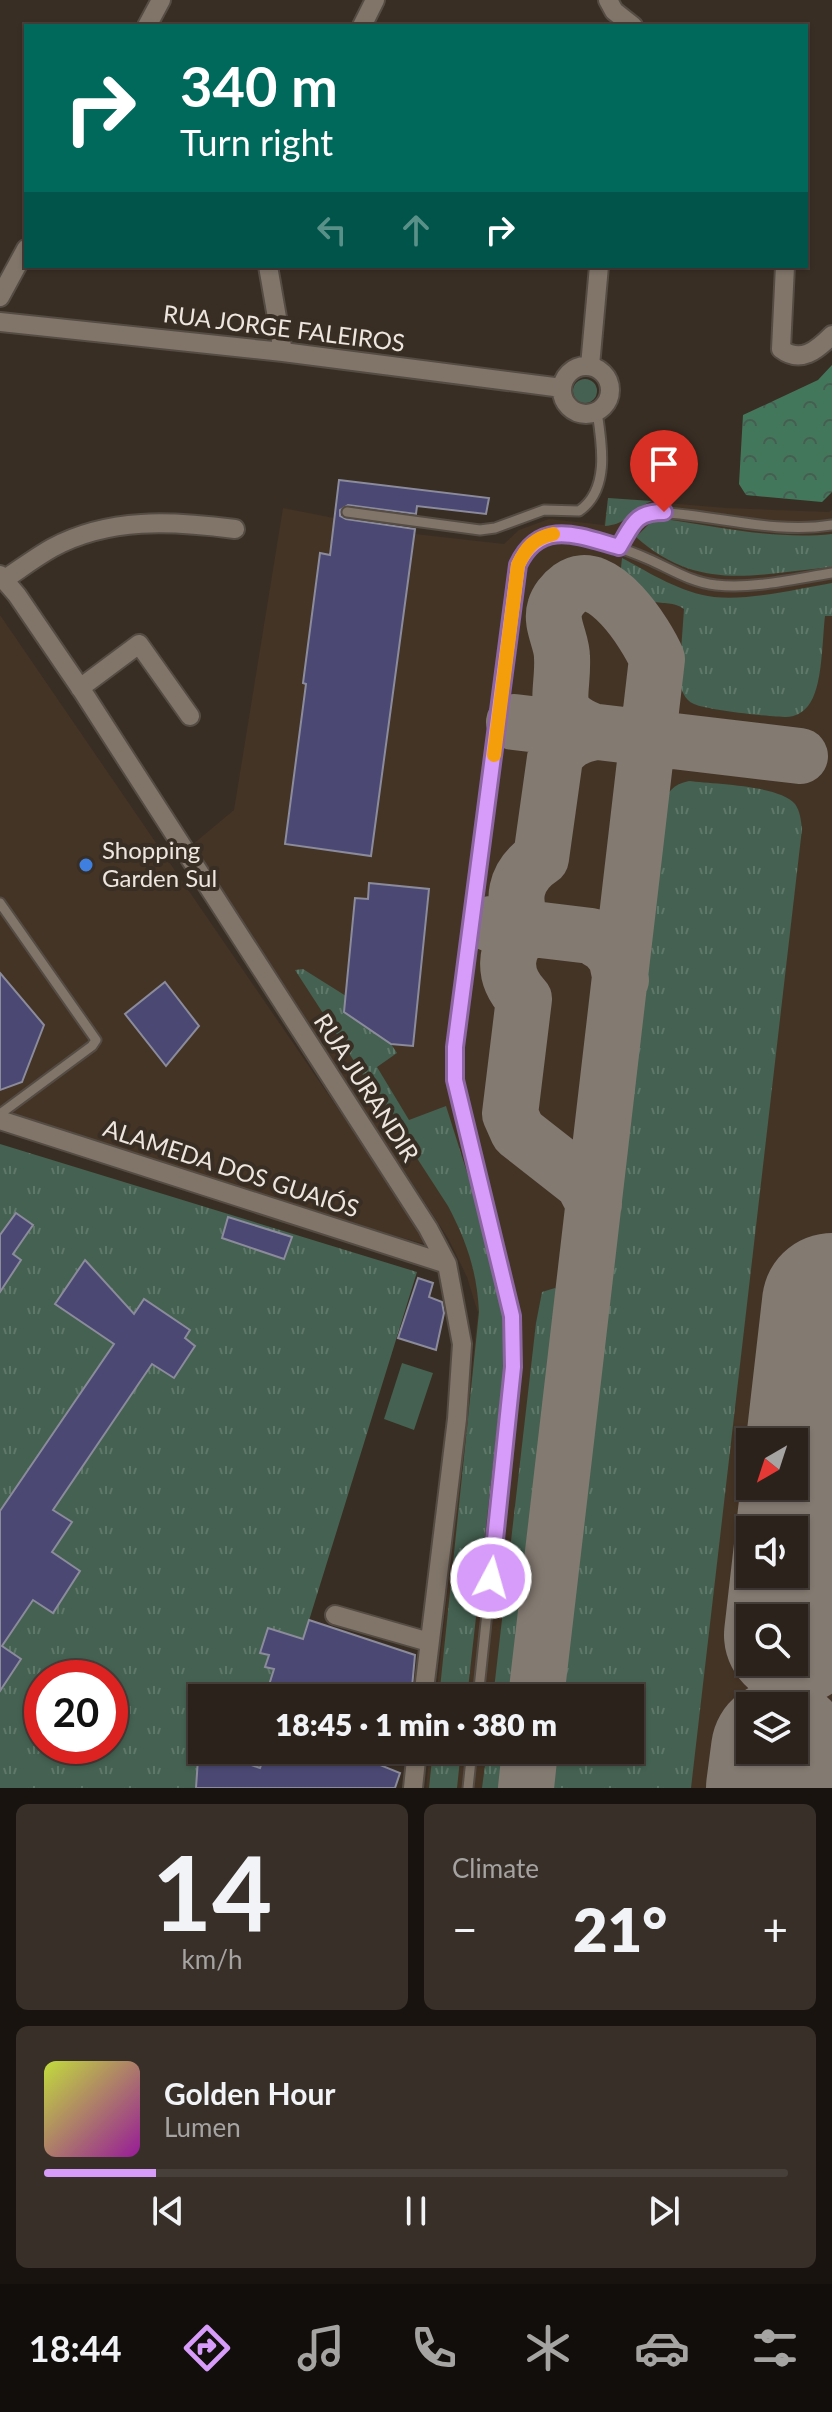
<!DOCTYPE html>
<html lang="en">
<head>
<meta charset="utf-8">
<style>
  body { margin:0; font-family:Lato,sans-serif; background:#372f28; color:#f1f3f6; height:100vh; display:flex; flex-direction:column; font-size:30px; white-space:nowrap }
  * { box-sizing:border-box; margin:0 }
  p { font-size:26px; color:#a6a4a3 }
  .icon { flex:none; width:44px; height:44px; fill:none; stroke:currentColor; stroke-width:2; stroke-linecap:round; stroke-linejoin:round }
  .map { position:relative; height:1788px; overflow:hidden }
  .side { display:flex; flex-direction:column; gap:16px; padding:16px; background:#18130f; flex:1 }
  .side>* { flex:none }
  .top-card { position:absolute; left:24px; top:24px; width:784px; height:244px; border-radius:0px; box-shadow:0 2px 6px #0004,0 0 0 2px #473f3a; background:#00695c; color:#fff; overflow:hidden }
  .needle { width:52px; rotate:219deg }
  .buttons { position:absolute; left:736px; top:1428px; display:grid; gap:16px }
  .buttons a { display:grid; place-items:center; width:72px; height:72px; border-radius:0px; background:#2b221b; box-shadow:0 2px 6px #0004,0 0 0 2px #473f3a; font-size:40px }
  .speed { position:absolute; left:24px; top:1660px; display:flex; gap:16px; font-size:40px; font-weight:700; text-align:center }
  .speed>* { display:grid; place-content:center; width:104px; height:104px; border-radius:50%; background:#2b221b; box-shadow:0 2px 6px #0004,0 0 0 2px #473f3a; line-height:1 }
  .speed .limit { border:12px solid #d22; background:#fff; color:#111 }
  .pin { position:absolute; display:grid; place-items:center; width:68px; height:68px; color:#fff; margin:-82px -34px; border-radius:50% 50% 50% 0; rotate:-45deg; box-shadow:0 0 8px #0007 }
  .pin .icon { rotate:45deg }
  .me { position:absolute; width:88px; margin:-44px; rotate:6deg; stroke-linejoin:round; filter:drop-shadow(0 0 6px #0008) }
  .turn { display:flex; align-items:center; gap:28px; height:168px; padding:0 24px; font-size:36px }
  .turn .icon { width:104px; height:104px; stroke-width:2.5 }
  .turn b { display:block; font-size:56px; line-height:68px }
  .lanes { display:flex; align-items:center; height:76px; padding:0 24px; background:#0003; justify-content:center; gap:40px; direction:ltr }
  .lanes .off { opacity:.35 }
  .big { font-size:60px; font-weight:800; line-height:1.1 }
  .side .card { flex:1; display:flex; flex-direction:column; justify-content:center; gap:12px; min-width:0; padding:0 28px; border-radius:12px; background:#372f28 }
  .side .dial { align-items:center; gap:0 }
  .dial b { font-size:104px; line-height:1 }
  .song { display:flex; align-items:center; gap:24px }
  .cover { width:96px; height:96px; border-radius:12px; background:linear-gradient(135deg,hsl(70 70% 55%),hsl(300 70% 35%)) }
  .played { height:8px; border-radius:4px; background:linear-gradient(90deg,#d79bf9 15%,#473f3a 15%) }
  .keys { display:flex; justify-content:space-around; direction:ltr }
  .heat { display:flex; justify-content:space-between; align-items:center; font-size:44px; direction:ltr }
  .side .tiles { flex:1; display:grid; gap:16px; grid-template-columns:1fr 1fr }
  .card:last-child { grid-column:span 2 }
  .trip { position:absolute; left:188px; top:1684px; width:456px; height:80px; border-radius:0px; background:#2b221b; box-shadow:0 2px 6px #0004,0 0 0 2px #473f3a; font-weight:800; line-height:80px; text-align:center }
  .menu { display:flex; height:128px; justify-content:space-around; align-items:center; background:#110e0b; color:#a6a4a3 }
  .menu .icon { width:56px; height:56px }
  .menu .active { color:#d79bf9 }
  .menu b { font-size:36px; color:#f1f3f6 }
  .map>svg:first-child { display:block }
  .built { fill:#443425; fill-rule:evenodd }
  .grass { fill:url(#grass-tufts); fill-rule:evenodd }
  .forest { fill:url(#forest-crowns) }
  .park { fill:#446151 }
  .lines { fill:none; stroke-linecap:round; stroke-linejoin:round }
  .taxiway { stroke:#837a71; stroke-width:56 }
  .runway { stroke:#837a71; stroke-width:140 }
  .building { fill:#4b4873; stroke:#8b8b9b; stroke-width:2 }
  .service-casing { stroke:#554c44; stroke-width:13 }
  .minor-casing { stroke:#554c44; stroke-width:22 }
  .service { stroke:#817569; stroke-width:9 }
  .minor { stroke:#817569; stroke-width:18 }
  .route-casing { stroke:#8c65a2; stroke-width:20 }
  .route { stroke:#d79bf9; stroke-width:14 }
  .slow { stroke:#f59e0b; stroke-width:14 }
  .shop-dot { fill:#3f7fe0; stroke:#392e24; stroke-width:3 }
  .labels { text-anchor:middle; stroke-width:8; stroke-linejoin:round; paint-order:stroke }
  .street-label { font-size:24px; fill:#ede6df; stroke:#392e24 }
  .poi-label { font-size:24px; fill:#ede6df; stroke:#392e24; text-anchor:start }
</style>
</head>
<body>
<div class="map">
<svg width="832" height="1788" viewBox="0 0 832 1788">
  <defs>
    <pattern id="grass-tufts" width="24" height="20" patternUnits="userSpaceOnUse" patternTransform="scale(2)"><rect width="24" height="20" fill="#446151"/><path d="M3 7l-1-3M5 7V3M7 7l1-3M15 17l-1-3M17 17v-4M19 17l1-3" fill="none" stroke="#5f786a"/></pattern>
    <pattern id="forest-crowns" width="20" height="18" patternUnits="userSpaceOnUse" patternTransform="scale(2)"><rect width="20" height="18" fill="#43775c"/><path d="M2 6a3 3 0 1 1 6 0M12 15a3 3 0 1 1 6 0" fill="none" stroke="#455e50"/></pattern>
  </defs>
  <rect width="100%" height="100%" fill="#392e24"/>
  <path class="built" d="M608,498l118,10 103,4 3,-2v1278h-406l4,-38h200v-52h-194l42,-385 -11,-36 -19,-39 -256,-393 42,-35 49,-302 51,10 81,11v5l89,10 15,-14 30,-11 55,6zM750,1442h44v44h-44zM750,1530h44v44h-44zM750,1618h44v44h-44zM750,1706h44v44h-44z
    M0,615l432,631 -227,-63 -205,-67z"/>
  <path class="grass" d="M573 391a12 12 0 1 1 24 0a12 12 0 1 1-24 0Z
    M608,498l44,3c-21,9 -23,23 -47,25z
    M664,519c55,8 113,21 168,15v33c-76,7 -133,26 -196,-30l16,-16z
    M622,558c28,15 59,35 92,39 35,4 83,-8 118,-14v33h-7c-3,24 -2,72 -17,90 -6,7 -13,11 -22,11 -15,0 -79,-7 -92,-13 -10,-4 -13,-15 -15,-25l5,-70c-11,-8 -19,-4 -32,-8 -12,-4 -22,-16 -32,-24z
    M689,781c24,3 90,4 106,23 5,7 6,16 7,25l-111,959h-145l5,-38h79v-52h-74l104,-891c7,-14 13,-23 29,-26z
    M303,969l43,27 -2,16 47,32 6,9 -20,14 32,53 37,-14 44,139 12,67 2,53 -37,333h-28l40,-386c-2,-40 -12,-70 -31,-106l-153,-236z
    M0,1144l417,128 -132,426h-83v52h67l-12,38h-257zM42,1678h68v68h-68z
    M555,1288l10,9 1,19 -45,382h-28l43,-375 6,-31z
    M433,1750h28l-4,38h-28z
    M487,1750h28l-4,38h-29z"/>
  <path class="forest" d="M832,365v127l-10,10 -76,-7 -7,-11 4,-69 75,-35z"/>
  <path class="park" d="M402,1363l31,10 -19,57 -30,-11z"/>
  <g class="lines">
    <path class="taxiway" d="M514,722l286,34
      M491,924l100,12 15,9 10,12 5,23
      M594,1204l-11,-21 -65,-51 -8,-18 14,-115c-22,-23 -21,-50 2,-71 -17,-26 -11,-53 15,-70l14,-100c9,-17 22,-22 40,-26
      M536,1698l121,-1039c-10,-24 -55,-95 -87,-71 -7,5 -13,13 -15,20 -5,16 7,33 7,49 2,40 -16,57 33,75
      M526,1788l4,-38"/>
    <path class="runway" d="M794,1635l38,-332
      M776,1788l5,-38"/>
  </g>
  <path class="building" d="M339,480l150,18 -3,16 -69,-8 -1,8 -68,-9 -8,5v6l6,3 69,10 -44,327 -86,-12 21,-160 -3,-1 17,-130 10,2z
    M369,883l60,6 -16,157 -22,-2 -47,-32 11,-114 13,1z
    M0,973l44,52 -22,57 -22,8z
    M165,982l34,44 -33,40 -41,-52z
    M16,1213l17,12 -20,29 8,6 -21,32v-57z
    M228,1217l64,20 -8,22 -62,-21z
    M85,1260l49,54 10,-15 46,31 -5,8 10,8 -21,32 -22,-14 -99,146 19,12 -20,30 28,19 -27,42 -20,-13 -31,46 19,13 -21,32v-180l114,-167 -59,-40z
    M418,1278l15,5 -4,14 13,5 2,11 -8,37 -38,-12z
    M309,1620l106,35 -4,43h-146l9,-29 -9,-2 4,-12 -9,-2 8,-25 35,11z
    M292,1750h87l-4,13 25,10 -5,15h-199l2,-29 30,1 1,-3 31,11 6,-17 23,8z"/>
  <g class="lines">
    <g class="service-casing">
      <path id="service" d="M347,512l133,18 15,-2 49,-18 35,1c31,-21 23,-67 18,-99
        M619,547c9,-14 15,-30 31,-35 60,1 122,23 182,13
        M0,903l96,137 -4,6 -92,68
        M478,1698l35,-331 -1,-51 -57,-236v-33l63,-482c5,-10 9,-19 18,-25 11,-8 23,-5 35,-3 27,3 52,11 77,22 23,10 42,23 68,26 38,4 78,-6 116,-12
        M468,1788l4,-38"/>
    </g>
    <g class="minor-casing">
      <path id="minor" d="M608,0l6,11 19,15
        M147,26l14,-26
        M362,26l13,-26
        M268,266l15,86
        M785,266l-4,83c20,15 36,1 51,-14
        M0,297l26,-48
        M0,322l283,30 279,36
        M562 390a24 24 0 1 1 48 0a24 24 0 1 1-48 0Z
        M590,366l9,-100
        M0,575l17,20 66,97 345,536 19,36 15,80 -5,75 -34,279
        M5,579c15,-10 31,-22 47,-31 57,-31 120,-27 183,-19
        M80,688l59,-44 51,72
        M0,1120l447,144
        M335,1615l94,27
        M413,1788l4,-38"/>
    </g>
    <use href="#service" class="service"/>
    <use href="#minor" class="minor"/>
  </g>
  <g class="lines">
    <g class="route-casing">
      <path id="route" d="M491,1578l22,-211 -1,-51 -57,-236v-33l63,-482c22,-47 61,-29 101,-18 14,-23 16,-35 45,-35"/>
    </g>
    <use href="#route" class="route"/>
    <path class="slow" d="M494,755l24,-190c8,-17 16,-27 35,-31"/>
  </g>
  <circle class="shop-dot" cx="86" cy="865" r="8"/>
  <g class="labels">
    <g class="street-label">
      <text transform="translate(284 329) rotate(7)" y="8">RUA JORGE FALEIROS</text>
      <text transform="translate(366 1088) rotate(57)" y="8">RUA JURANDIR</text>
      <text transform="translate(231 1169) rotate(18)" y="8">ALAMEDA DOS GUAIÓS</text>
    </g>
    <g class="poi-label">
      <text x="102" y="859">Shopping<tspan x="102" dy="28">Garden Sul</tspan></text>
    </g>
  </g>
</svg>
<div class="buttons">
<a><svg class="needle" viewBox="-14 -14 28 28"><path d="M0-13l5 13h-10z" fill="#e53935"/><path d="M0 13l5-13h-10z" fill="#a6a4a3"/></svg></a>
<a><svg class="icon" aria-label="sound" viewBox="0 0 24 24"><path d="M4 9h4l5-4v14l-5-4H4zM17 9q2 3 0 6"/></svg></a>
<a><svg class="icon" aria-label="search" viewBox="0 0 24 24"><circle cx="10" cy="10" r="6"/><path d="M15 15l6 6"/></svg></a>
<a><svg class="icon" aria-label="layers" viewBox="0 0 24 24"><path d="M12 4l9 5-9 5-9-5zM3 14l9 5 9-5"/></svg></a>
</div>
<div class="speed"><div class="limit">20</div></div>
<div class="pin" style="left:664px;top:512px;background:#d93025"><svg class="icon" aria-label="arrive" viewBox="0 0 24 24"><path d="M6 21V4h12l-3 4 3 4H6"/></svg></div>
<svg class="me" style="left:491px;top:1578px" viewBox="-20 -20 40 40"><circle r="17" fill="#d79bf9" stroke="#fff" stroke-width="3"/><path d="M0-11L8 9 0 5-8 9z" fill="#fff"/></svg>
<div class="trip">18:45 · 1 min · 380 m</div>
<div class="top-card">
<div class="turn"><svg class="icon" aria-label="right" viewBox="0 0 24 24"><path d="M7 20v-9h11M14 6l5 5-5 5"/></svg><div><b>340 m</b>Turn right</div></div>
<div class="lanes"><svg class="icon off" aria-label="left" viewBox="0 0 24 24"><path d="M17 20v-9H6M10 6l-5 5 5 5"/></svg><svg class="icon off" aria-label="ahead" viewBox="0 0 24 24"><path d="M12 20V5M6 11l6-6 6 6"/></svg><svg class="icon" aria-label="right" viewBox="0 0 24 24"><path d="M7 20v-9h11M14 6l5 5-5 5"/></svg></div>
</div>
</div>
<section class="side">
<div class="tiles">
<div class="card dial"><b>14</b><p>km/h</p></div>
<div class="card"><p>Climate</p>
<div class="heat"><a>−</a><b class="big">21°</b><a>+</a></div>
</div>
<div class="card">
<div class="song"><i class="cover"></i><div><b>Golden Hour</b><p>Lumen</p></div></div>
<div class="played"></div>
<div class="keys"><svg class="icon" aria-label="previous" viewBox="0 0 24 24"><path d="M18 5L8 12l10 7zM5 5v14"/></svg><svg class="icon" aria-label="pause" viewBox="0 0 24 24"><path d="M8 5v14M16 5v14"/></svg><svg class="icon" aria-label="next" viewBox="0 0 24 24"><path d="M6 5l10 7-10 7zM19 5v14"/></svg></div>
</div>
</div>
</section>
<nav class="menu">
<b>18:44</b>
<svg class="icon active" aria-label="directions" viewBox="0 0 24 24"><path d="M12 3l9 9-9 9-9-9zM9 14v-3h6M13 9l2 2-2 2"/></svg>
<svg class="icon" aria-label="music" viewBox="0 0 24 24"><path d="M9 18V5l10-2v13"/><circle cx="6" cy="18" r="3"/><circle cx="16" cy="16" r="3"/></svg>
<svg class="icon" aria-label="phone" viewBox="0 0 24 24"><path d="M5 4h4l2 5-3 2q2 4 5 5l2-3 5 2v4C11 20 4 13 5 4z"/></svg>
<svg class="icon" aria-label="climate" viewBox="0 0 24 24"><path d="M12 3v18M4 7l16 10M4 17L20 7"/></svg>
<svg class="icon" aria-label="car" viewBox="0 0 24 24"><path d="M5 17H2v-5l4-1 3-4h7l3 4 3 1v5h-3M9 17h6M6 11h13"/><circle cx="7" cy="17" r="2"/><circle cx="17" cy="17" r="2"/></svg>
<svg class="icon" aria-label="filters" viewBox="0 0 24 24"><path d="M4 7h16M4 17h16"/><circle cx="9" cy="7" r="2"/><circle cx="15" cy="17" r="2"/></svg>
</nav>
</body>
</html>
